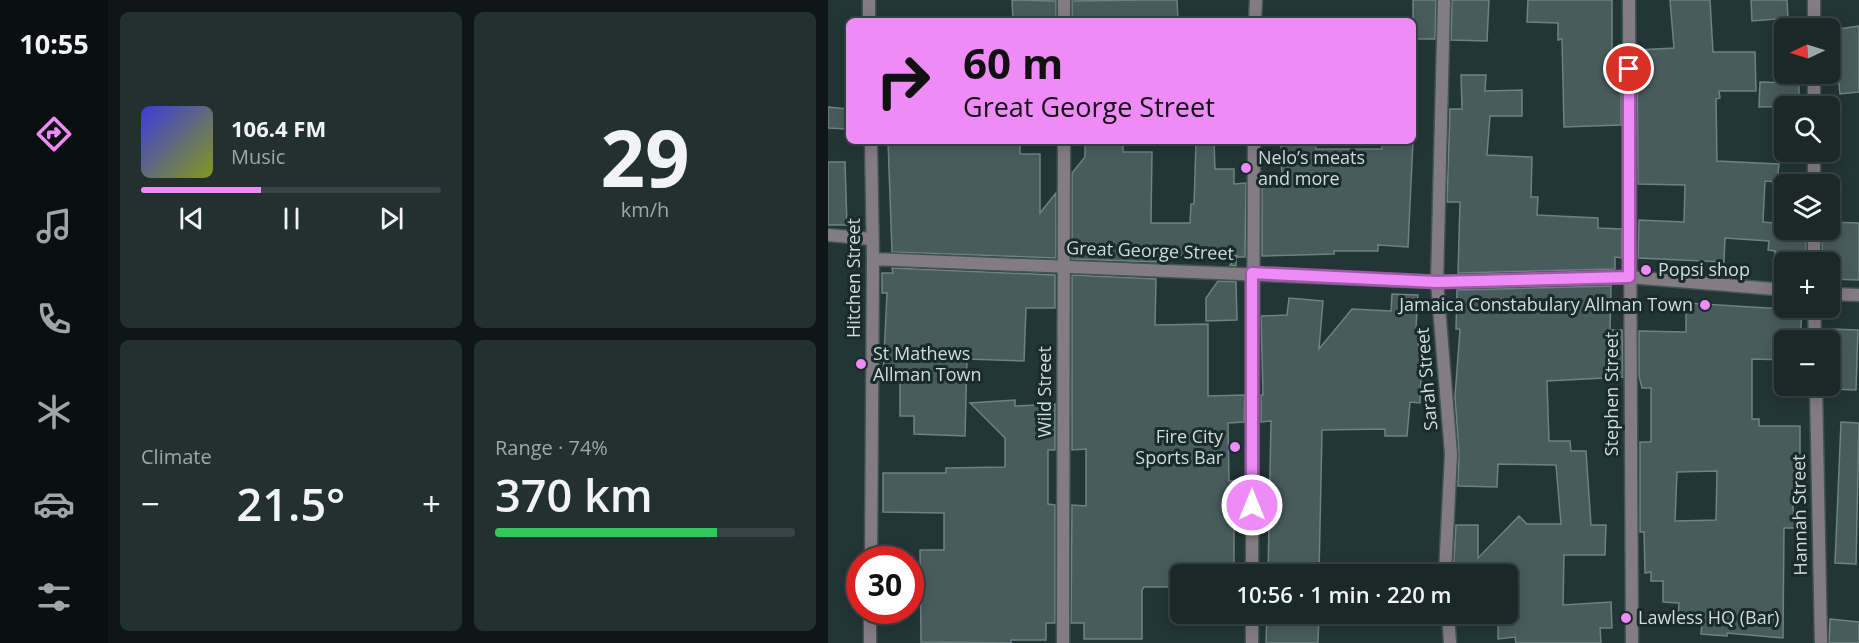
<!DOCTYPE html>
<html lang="en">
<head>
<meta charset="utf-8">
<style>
  body { margin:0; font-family:"Open Sans",sans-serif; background:#233030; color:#f1f3f6; height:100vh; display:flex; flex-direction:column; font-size:22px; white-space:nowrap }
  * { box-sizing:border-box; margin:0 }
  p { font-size:20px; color:#9fa6a8 }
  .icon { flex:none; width:33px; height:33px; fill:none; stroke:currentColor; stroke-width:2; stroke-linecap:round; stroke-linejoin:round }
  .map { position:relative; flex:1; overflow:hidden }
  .panel { display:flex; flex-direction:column; gap:12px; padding:12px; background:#0e1616; width:720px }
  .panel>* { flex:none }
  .hud { position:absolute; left:18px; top:18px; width:570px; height:126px; border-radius:9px; box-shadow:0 3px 15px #0003,0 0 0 2px #384445; background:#ee8bf8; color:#111; overflow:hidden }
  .needle { width:39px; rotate:266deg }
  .buttons { position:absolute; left:946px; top:18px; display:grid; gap:12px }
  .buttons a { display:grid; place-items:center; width:66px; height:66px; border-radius:9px; background:#1a2828; box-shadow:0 3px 15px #0003,0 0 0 2px #384445; font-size:30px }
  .speed { position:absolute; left:18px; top:546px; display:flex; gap:12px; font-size:30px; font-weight:700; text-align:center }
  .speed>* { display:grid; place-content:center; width:78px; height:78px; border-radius:50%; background:#1a2828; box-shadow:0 3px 15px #0003,0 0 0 2px #384445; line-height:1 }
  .speed .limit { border:9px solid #d22; background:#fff; color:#111 }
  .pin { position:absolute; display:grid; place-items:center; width:51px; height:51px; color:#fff; margin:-26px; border:3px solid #fff; border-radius:50%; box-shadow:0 2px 6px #0007 }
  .me { position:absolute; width:66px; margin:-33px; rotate:0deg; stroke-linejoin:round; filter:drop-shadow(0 0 4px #0008) }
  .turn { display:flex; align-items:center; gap:21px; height:126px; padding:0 18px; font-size:27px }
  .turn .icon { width:78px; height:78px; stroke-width:2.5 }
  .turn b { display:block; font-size:42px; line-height:51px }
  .big { font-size:45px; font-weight:600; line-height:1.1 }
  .panel .widget { flex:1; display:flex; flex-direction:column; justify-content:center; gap:9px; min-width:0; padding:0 21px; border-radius:9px; background:#233030 }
  .panel .dial { align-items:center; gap:0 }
  .dial b { font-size:78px; line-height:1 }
  .song { display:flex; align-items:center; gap:18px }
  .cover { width:72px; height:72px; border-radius:9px; background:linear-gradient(135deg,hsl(240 70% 55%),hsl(70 70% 35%)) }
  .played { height:6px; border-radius:3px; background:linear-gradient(90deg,#ee8bf8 40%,#384445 40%) }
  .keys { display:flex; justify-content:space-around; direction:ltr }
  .heat { display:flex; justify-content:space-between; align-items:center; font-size:33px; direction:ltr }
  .charge { height:9px; border-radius:4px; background:linear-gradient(90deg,#34c759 74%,#384445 0) }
  .panel .tiles { flex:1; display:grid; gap:12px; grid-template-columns:repeat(2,1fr) }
  .trip { position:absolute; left:342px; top:564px; width:348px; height:60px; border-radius:9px; background:#1a2828; box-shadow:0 3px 15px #0003,0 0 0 2px #384445; font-weight:600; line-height:60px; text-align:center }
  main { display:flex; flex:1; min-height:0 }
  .dock { display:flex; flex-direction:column; width:108px; justify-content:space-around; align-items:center; background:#0a1010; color:#9fa6a8 }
  .dock .icon { width:42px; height:42px }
  .dock .on { color:#ee8bf8 }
  .dock b { font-size:27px; color:#f1f3f6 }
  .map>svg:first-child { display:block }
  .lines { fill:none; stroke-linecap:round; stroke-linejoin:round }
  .stream { stroke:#49797c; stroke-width:8 }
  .building { fill:#495c5d; stroke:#6d8283; stroke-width:1.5; fill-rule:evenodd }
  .street-casing { stroke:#425354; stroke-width:15 }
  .street { stroke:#837d83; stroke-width:12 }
  .route-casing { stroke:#9b5aa1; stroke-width:15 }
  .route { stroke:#ee8bf8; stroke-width:10 }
  .poi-dot { fill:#ee8bf8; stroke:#192b2c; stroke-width:2 }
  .labels { text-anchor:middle; stroke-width:6; stroke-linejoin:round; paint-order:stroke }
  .poi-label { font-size:18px; fill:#d1dcdc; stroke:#192b2c; text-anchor:start }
  .street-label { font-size:18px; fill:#d1dcdc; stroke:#192b2c }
</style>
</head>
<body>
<main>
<nav class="dock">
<b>10:55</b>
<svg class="icon on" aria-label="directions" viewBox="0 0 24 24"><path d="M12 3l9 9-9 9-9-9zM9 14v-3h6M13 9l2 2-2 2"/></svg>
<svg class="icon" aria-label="music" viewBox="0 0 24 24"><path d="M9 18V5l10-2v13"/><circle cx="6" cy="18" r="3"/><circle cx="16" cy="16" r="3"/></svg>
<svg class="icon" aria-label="phone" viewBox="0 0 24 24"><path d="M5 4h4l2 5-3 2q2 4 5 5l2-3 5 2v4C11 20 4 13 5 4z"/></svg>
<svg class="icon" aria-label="climate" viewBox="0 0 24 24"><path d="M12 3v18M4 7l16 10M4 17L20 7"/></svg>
<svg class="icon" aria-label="car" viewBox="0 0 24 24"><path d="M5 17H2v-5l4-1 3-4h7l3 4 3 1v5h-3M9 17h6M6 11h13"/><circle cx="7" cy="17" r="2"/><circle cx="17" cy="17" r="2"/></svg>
<svg class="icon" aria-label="filters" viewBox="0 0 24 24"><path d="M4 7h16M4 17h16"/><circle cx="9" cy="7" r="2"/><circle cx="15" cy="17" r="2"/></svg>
</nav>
<section class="panel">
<div class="tiles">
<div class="widget">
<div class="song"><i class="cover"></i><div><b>106.4 FM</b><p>Music</p></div></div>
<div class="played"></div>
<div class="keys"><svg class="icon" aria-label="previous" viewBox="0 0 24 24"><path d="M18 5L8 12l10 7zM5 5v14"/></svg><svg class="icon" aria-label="pause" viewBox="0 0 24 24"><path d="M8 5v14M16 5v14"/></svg><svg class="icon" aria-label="next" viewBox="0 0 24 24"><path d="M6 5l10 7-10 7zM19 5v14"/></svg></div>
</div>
<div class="widget dial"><b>29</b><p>km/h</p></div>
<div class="widget"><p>Climate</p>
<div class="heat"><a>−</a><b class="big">21.5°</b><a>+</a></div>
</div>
<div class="widget"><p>Range · 74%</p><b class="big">370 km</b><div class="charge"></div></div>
</div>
</section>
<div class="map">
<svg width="1031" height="643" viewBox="0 0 1031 643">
  <rect width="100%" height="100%" fill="#233536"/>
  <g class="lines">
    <path class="stream" d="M986,336l13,-2"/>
  </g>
  <path class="building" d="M184,0l44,1v20h-43z
    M316,0h33l1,20 -106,1v-20z
    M585,0h23l-1,39h-22z
    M624,0h37l-2,41 -36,-1z
    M700,0h84v52l9,-1v74l-57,2 -2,-88 -4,1v-17l-31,-1z
    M842,0h40l3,52h42l1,39h-37l1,7 -4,1 1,62 62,3 -2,18 -12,-1 -2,41 22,2v6h21v32h-31v-11l-7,-1 1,-9 -44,-3 -1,24 -86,-4 1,-38 45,2 1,-37 -47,-1 -1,-134 37,-2z
    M923,0h36l1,18 -36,3z
    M1031,26v66l-19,2 -7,-64z
    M633,75h25l-1,16 37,-1v26h-32l-3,39 45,2 -1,40h7l-1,18 61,3v10l24,1v29l-7,-1v12l-157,4 2,-71h-13l3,-93h12z
    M932,82l39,1v23l-40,1z
    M0,107l20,2 -1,20 -19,-1z
    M60,141h132v13h20v59l16,-20v65l-164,-6z
    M257,141h38v11h29l-1,71h39l1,-19h3l2,-61 18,-1 1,27h19v15l12,-1 -1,74h-9v9l-6,-1 7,-9 -81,-1v7l-84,-3v-86l13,-16z
    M554,141h31l-5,106 -30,-2v6h-44v3l-72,2v-74l20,-2 -1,-35 34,-2 1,6h66z
    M0,162h17l2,63h-19z
    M1002,222l29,1v57l-29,-1v-17h-8v-32h8z
    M64,268l163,7v33h-29l-2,53 -57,-2 -2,77 -51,-2v-18h-14v-39h-17l4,-84h-5v-20h11z
    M244,275l84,4 -1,46 53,-1v72l37,-1 -1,27 -16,1 1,58h5v84h-8v9h-46v13h-36l-2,3v49h-58v-16h-13l1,-118 14,1v-57l-14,1z
    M390,281l18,1 1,38 -31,1v-23z
    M783,286l-1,44h12l1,47 -76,4 2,60h21l1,10h15l5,74h15l-1,30h-41l-1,50 48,-3 1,26h-12l1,15h-85l-1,-6 -17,2v-25h10v-40h-55l3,-49h22v33l41,-42 8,8h34l-5,-59 -58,-1 -1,23 -39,-1 1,-33 -4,-56 5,-68h-4l1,-39z
    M564,294l26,1 -2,32 4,1 -2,21h4l-2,54 -10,-1 -3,34h-22v-7l-63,1 -3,144h-51l3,-153 -10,1v-27h2l-2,-79 26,-1 2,-17 34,3 -4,48 33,-40 39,2z
    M858,303l116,7 -2,30h-15v20l-33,-1v60h7v7h41v72h-8l3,30h-11l-1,110 -56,-5v3l-26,-2 1,-11 -24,-2 1,-18 -16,-1v-21h-12v-9l-6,1 -1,-41h-4v-90h11v-54h-9l-3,-12v-45l47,1zM889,471l-1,49 -41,1 2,-49z
    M1002,329l28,1 -2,60 -26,-1z
    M187,400v6l40,-2v46h-7v54l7,1v118h-9v17h-35v3l-90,-1 -1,-92h24v-37l-61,-1v-39h63v-5l59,-1v-29l-35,-35z
    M1013,422l18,1 -3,141 -21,-1z
    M439,614h52l-1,29h-52z
    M1002,619l29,3v21h-30z"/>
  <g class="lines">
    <g class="street-casing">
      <path id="street" d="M41,0v21
        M616,0l-7,282 14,172 -6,120
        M801,0l3,643
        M986,0v28
        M236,21v-21
        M427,21l1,-21
        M986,74v32
        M986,152v32
        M986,230v32
        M0,235l44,4
        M45,259l564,23 192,-5 156,13
        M1002,294l29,1
        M986,308l1,32
        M988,386l5,257
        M43,560l2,-301 -2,-118
        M424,574l2,-433
        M620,614l2,29
        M42,643v-33
        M235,643l1,-502
        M424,643v-29"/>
    </g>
    <use href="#street" class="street"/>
  </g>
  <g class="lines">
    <g class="route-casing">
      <path id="route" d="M424,505v-232l185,9 192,-5v-208"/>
    </g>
    <use href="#route" class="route"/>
  </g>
  <g class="poi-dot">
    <circle cx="418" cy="168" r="6"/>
    <circle cx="818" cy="270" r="6"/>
    <circle cx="877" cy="305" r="6"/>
    <circle cx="33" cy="364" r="6"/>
    <circle cx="407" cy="447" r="6"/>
    <circle cx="798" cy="618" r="6"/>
  </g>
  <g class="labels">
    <g class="poi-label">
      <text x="430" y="164">Nelo’s meats<tspan x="430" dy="21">and more</tspan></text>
      <text x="830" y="276">Popsi shop</text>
      <text x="865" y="311" text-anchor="end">Jamaica Constabulary Allman Town</text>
      <text x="45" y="360">St Mathews<tspan x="45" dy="21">Allman Town</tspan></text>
      <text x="395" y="443" text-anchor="end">Fire City<tspan x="395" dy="21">Sports Bar</tspan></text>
      <text x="810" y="624">Lawless HQ (Bar)</text>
    </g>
    <g class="street-label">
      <text transform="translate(322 251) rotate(2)" y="6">Great George Street</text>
      <text transform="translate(26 278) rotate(-90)" y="6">Hitchen Street</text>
      <text transform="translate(599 379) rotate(-95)" y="6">Sarah Street</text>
      <text transform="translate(217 392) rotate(-90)" y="6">Wild Street</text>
      <text transform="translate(784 394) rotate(-90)" y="6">Stephen Street</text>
      <text transform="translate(972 515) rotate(-91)" y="6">Hannah Street</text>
    </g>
  </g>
</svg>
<div class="buttons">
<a><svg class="needle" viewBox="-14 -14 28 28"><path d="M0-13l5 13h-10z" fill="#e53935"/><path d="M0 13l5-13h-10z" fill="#9fa6a8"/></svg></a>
<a><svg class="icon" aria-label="search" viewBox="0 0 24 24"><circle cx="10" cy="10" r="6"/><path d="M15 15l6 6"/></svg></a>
<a><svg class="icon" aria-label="layers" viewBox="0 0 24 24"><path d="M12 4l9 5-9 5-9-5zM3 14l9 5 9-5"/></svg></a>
<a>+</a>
<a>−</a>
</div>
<div class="speed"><div class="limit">30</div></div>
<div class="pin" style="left:801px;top:69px;background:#d93025"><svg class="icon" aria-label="arrive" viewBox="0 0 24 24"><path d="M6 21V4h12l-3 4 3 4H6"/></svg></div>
<svg class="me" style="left:424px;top:505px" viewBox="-20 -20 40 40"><circle r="17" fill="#ee8bf8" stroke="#fff" stroke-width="3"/><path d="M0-11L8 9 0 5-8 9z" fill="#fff"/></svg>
<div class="trip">10:56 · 1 min · 220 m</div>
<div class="hud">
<div class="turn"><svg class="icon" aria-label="right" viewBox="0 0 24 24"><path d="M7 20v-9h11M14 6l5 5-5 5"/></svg><div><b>60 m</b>Great George Street</div></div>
</div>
</div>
</main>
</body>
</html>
